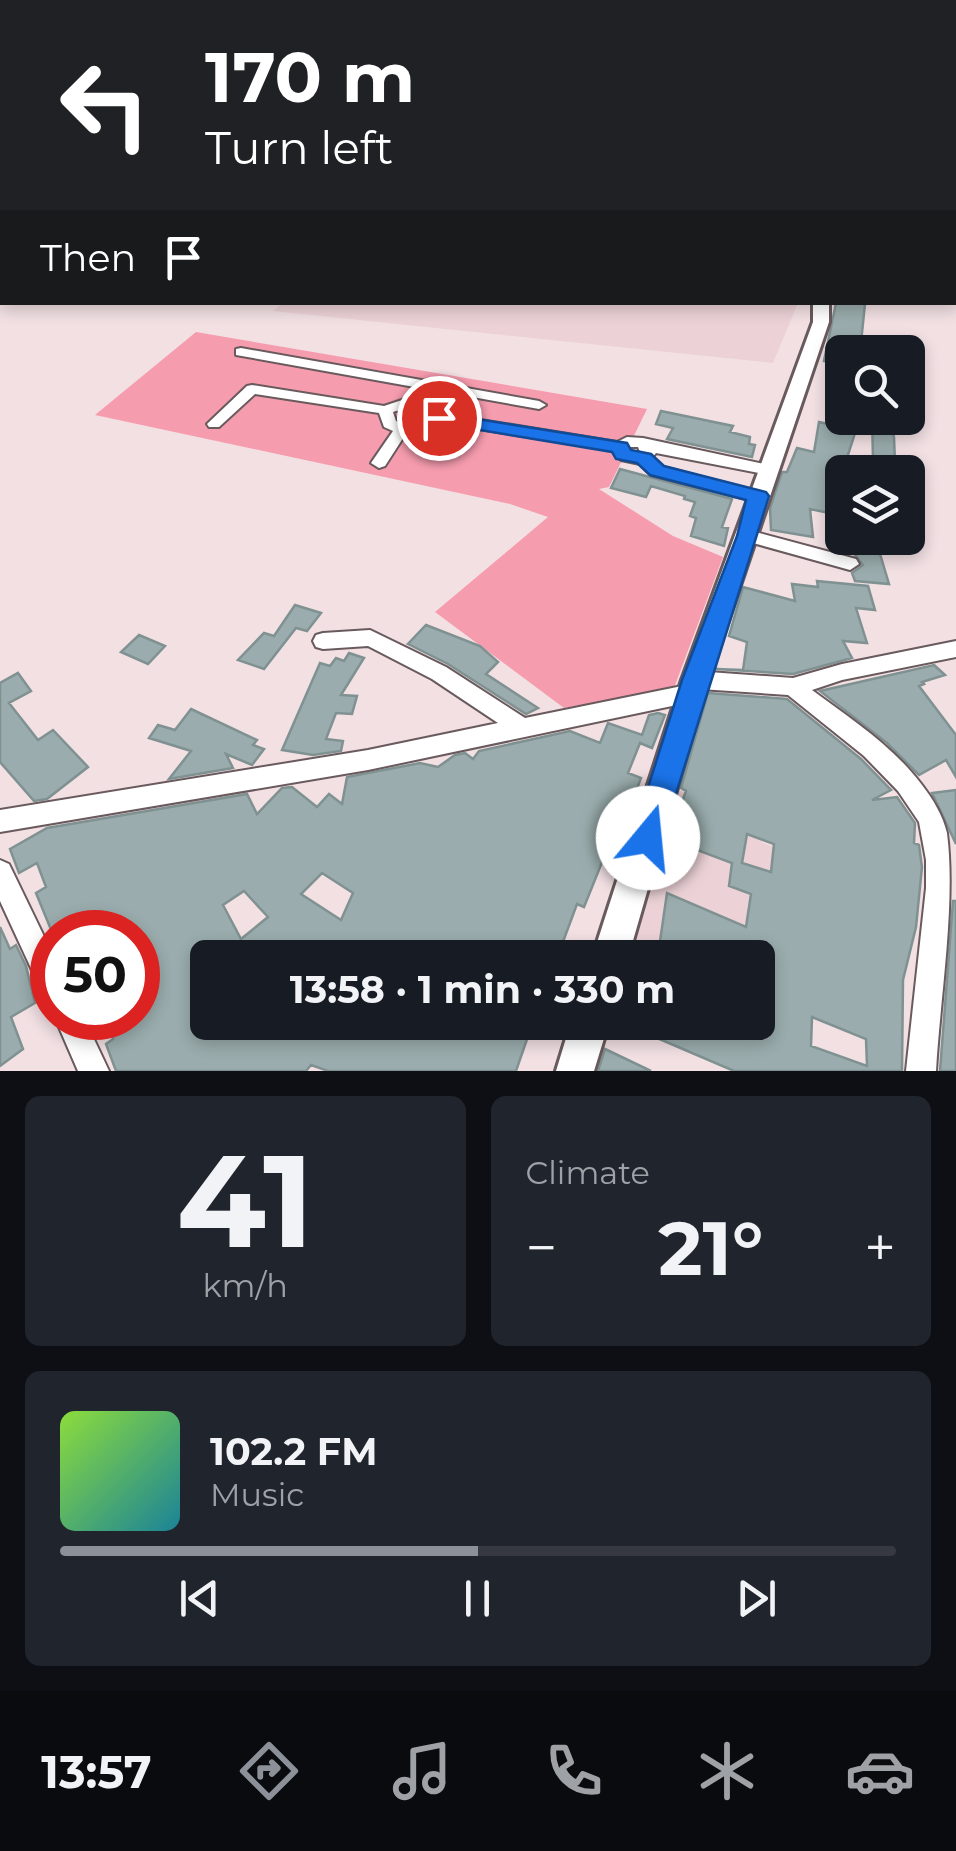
<!DOCTYPE html>
<html lang="en">
<head>
<meta charset="utf-8">
<style>
  body { margin:0; font-family:Montserrat,sans-serif; background:#20242c; color:#f1f3f6; height:100vh; display:flex; flex-direction:column; font-size:38px; white-space:nowrap }
  * { box-sizing:border-box; margin:0 }
  p { font-size:32px; color:#9ea1a6 }
  .icon { flex:none; width:55px; height:55px; fill:none; stroke:currentColor; stroke-width:2; stroke-linecap:round; stroke-linejoin:round }
  .map { position:relative; height:1071px; overflow:hidden }
  .sheet { display:flex; flex-direction:column; gap:25px; padding:25px; background:#0d0f14; flex:1 }
  .sheet>* { flex:none }
  .top-card { position:absolute; left:0px; top:0px; width:958px; height:305px; box-shadow:0 5px 15px #0003; background:#202124; color:#fff; overflow:hidden }
  .fabs { position:absolute; left:825px; top:335px; display:grid; gap:20px }
  .fabs a { display:grid; place-items:center; width:100px; height:100px; border-radius:15px; background:#171b24; box-shadow:0 5px 15px #0003; font-size:50px }
  .speed { position:absolute; left:30px; top:910px; display:flex; gap:20px; font-size:50px; font-weight:700; text-align:center }
  .speed>* { display:grid; place-content:center; width:130px; height:130px; border-radius:50%; background:#171b24; box-shadow:0 5px 15px #0003; line-height:1 }
  .speed .limit { border:15px solid #d22; background:#fff; color:#111 }
  .pin { position:absolute; display:grid; place-items:center; width:85px; height:85px; color:#fff; margin:-42px; border:5px solid #fff; border-radius:50%; box-shadow:0 2px 10px #0007 }
  .me { position:absolute; width:110px; margin:-55px; rotate:17deg; stroke-linejoin:round; filter:drop-shadow(0 0 8px #0008) }
  .turn { display:flex; align-items:center; gap:35px; height:210px; padding:0 40px; font-size:45px }
  .turn .icon { width:130px; height:130px; stroke-width:2.5 }
  .turn b { display:block; font-size:70px; line-height:85px }
  .then { display:flex; align-items:center; height:95px; padding:0 40px; background:#0003; gap:20px; font-size:38px }
  .big { font-size:75px; font-weight:700; line-height:1.1 }
  .sheet .card { flex:1; display:flex; flex-direction:column; justify-content:center; gap:15px; min-width:0; padding:0 35px; border-radius:15px; background:#20242c }
  .sheet .dial { align-items:center; gap:0 }
  .dial b { font-size:130px; line-height:1 }
  .song { display:flex; align-items:center; gap:30px }
  .cover { width:120px; height:120px; border-radius:15px; background:linear-gradient(135deg,hsl(90 70% 55%),hsl(190 70% 35%)) }
  .played { height:10px; border-radius:5px; background:linear-gradient(90deg,#8c9099 50%,#363941 50%) }
  .keys { display:flex; justify-content:space-around; direction:ltr }
  .heat { display:flex; justify-content:space-between; align-items:center; font-size:55px; direction:ltr }
  .sheet .tiles { flex:1; display:grid; gap:25px; grid-template-columns:1fr 1fr }
  .card:last-child { grid-column:span 2 }
  .trip { position:absolute; left:190px; top:940px; width:585px; height:100px; border-radius:15px; background:#171b24; box-shadow:0 5px 15px #0003; font-weight:700; line-height:100px; text-align:center }
  .tabs { display:flex; height:160px; justify-content:space-around; align-items:center; background:#090b0e; color:#9ea1a6 }
  .tabs .icon { width:70px; height:70px }
  .tabs .selected { color:#8c9099 }
  .tabs b { font-size:45px; color:#f1f3f6 }
  .map>svg:first-child { display:block }
  .built { fill:#ecd2d6 }
  .green { fill:#f69caf }
  .building { fill:#9aacad; stroke:#809192; stroke-width:2.5; fill-rule:evenodd }
  .lines { fill:none; stroke-linecap:round; stroke-linejoin:round }
  .minor-casing { stroke:#695a5d; stroke-width:4 }
  .major-casing { stroke:#695a5d; stroke-width:6 }
  .minor { fill:#fff; fill-rule:evenodd }
  .major { fill:#fff; fill-rule:evenodd }
  .route { fill:#1a73e8; stroke:#114b97; stroke-width:2.5 }
</style>
</head>
<body>
<div class="map">
<svg width="956" height="1071" viewBox="0 0 956 1071">
  <rect width="100%" height="100%" fill="#f2e0e3"/>
  <path class="built" d="M284,302h514v1l-25,60 -500,-52z
    M674,788l93,37 -6,17 31,12 -20,148 -14,-6v-38l-98,-1 -34,-13z"/>
  <path class="green" d="M196,332l451,77 -38,78 -10,2 74,47 50,21 -49,131 -110,20 -129,-96 113,-95 -38,-13 -415,-89z"/>
  <path class="building" d="M836,303l29,1 -5,48 -18,-2v15l-18,-4z
    M661,411l72,15 -3,6 20,5 -1,7 6,1 -3,12 -85,-18 6,-11 -17,-4z
    M872,418h16l6,19 1,26 -22,-5z
    M819,422l37,8 -19,59 -3,25 -24,-5 3,28 -42,-7 -1,-22 12,-36h5l10,-24 17,4z
    M620,469l112,30 -10,28 6,1 -4,18 -33,-10 5,-18 -6,-2 5,-14 -11,-3 1,-3 -34,-10 -5,11 -35,-9z
    M852,551l28,3 9,30 -34,-3 -3,-8 11,-8z
    M817,581l51,5 7,24 -19,-2 11,35 -24,-2 9,17 -59,16 -77,-5 27,1 4,-28 -18,-6 14,-49 52,14 -3,-17 26,3z
    M295,605l26,8 -14,18 -11,-3 -32,41 -26,-9 26,-27 10,3z
    M426,625l54,21 18,16 -12,12 52,34 -12,6 -78,-50 -40,-20z
    M139,635l26,11 -17,18 -27,-12z
    M349,653l15,5 -23,37 16,1 -5,18 -16,-1 -10,26 17,2 -2,10 -28,4 -31,-5 38,-87 10,3 6,-8 8,3z
    M934,665l11,10 -23,7 2,2 -5,2 37,49v42l-10,-17 -27,15 -32,-32 -67,-52z
    M18,673l13,18 -22,12 29,37 15,-10 35,37 -41,32 -13,2 -34,-39v-79z
    M708,693l79,6 74,60 30,31 -19,10 25,-3 18,26 -1,20 5,2 3,22 -6,60 -13,53 -1,91h-168l-84,-36 4,-13h104v-64l-100,-3 9,-62 79,34 5,-33 -22,-8 3,-23 -64,-24 18,-48 -5,-3zM747,834l27,10 -3,28 -29,-9zM812,1017l54,22 1,27 -56,-20z
    M191,709l66,31 -4,5 11,4 -12,16 -26,-11 7,14 -64,11 22,-28 -42,-13 9,-13 17,5z
    M658,713l7,2 -13,33 -12,-5 -12,30 13,5 -9,24 -5,-2 -43,107 -7,-3 -20,54h-349v64h325l-17,49h-188l-17,-6 -5,6h-190l-10,-27 7,-5 -7,-21h32v-86h-86l-16,-39 10,-6 -9,-24 -18,10 -9,-24 37,-21 200,-34 10,20 25,-26 10,-1 25,20 12,-13 13,10 5,-27 73,-14 18,4 17,-12 10,-2 8,6 6,-8 91,-20 30,12 8,-20 34,12 7,-20zM322,873l31,20 -12,27 -40,-26zM244,891l24,26 -27,22 -18,-34z
    M956,790v54l-24,-51z
    M953,901h3v170h-16z
    M0,927l10,22 6,-4 10,21 9,37 -24,14 12,32 -23,17z
    M605,1049l46,22h-53z"/>
  <g class="lines">
    <g class="minor-casing">
      <path id="minor" d="M955,229h1v6h-1z
        M241,348l298,53 7,4 -7,4 -106,-19 -8,9 18,7 1,8 173,28 10,-5 16,1 126,27 8,5 -8,5 -113,-22 -4,5 11,9 101,26 2,4 -8,5 -107,-27 -11,-11 -19,-4 -6,-9 -172,-28 -38,12 -20,31 -6,2 -8,-5 22,-32 -9,-4 -5,-14 -124,-19 -36,33h-10l-2,-3 40,-38 5,-1 132,21 27,-9 9,-9 -184,-33v-6zM415,405l15,6 -1,8 -21,7 -12,-5 -3,-9zM630,447h8l2,5 -8,1z
        M748,530l108,29 3,5 -9,6 -108,-30 -3,-4 3,-4z
        M370,630l76,37 79,51 162,-33 -2,-5 3,-6 7,-3 98,7 49,-14 114,-23v16l-114,23 -30,10c39,29 81,56 110,95 11,14 21,31 25,48 9,70 -7,166 -11,238h-30l20,-183v-28l-7,-38 -21,-31 -34,-35 -76,-61 -88,-6 2,4 -3,6 -8,3 -323,68 -368,62v-22l368,-60 130,-27 -66,-44 -64,-33 -45,3 -7,-2 -3,-6 3,-6 7,-2z
        M0,860l9,4 43,89v43l-10,-4 -42,-91z
        M55,1018h29l25,53h-31z"/>
    </g>
    <g class="major-casing">
      <path id="major" d="M813,302h16v20l-121,358 -80,278h-36l90,-278 131,-358z
        M571,1022h38l-15,49h-38z"/>
    </g>
    <use href="#minor" class="minor"/>
    <use href="#major" class="major"/>
  </g>
  <linearGradient id="sky" x2="0" y2="1"><stop stop-color="#9f9cc4"/><stop offset="0.47" stop-color="#f9f1f2"/><stop offset="1" stop-color="#f9f1f2" stop-opacity="0"/></linearGradient>
  <rect width="956" height="283" fill="url(#sky)"/>
  <path class="route" d="M439,413l188,30 4,7 20,4 13,12 102,26 3,4 -110,352 -11,5 -11,-5 -5,-10 50,-158 55,-144 9,-36 -96,-25 -13,-12 -21,-4 -4,-7 -180,-30v-8z"/>
</svg>
<div class="fabs">
<a><svg class="icon" aria-label="search" viewBox="0 0 24 24"><circle cx="10" cy="10" r="6"/><path d="M15 15l6 6"/></svg></a>
<a><svg class="icon" aria-label="layers" viewBox="0 0 24 24"><path d="M12 4l9 5-9 5-9-5zM3 14l9 5 9-5"/></svg></a>
</div>
<div class="speed"><div class="limit">50</div></div>
<div class="pin" style="left:439px;top:418px;background:#d93025"><svg class="icon" aria-label="arrive" viewBox="0 0 24 24"><path d="M6 21V4h12l-3 4 3 4H6"/></svg></div>
<svg class="me" style="left:648px;top:838px" viewBox="-20 -20 40 40"><circle r="19" fill="#fff"/><path d="M0-13L10 11 0 6-10 11z" fill="#1a73e8"/></svg>
<div class="trip">13:58 · 1 min · 330 m</div>
<div class="top-card">
<div class="turn"><svg class="icon" aria-label="left" viewBox="0 0 24 24"><path d="M17 20v-9H6M10 6l-5 5 5 5"/></svg><div><b>170 m</b>Turn left</div></div>
<div class="then">Then<svg class="icon" aria-label="arrive" viewBox="0 0 24 24"><path d="M6 21V4h12l-3 4 3 4H6"/></svg></div>
</div>
</div>
<section class="sheet">
<div class="tiles">
<div class="card dial"><b>41</b><p>km/h</p></div>
<div class="card"><p>Climate</p>
<div class="heat"><a>−</a><b class="big">21°</b><a>+</a></div>
</div>
<div class="card">
<div class="song"><i class="cover"></i><div><b>102.2 FM</b><p>Music</p></div></div>
<div class="played"></div>
<div class="keys"><svg class="icon" aria-label="previous" viewBox="0 0 24 24"><path d="M18 5L8 12l10 7zM5 5v14"/></svg><svg class="icon" aria-label="pause" viewBox="0 0 24 24"><path d="M8 5v14M16 5v14"/></svg><svg class="icon" aria-label="next" viewBox="0 0 24 24"><path d="M6 5l10 7-10 7zM19 5v14"/></svg></div>
</div>
</div>
</section>
<nav class="tabs">
<b>13:57</b>
<svg class="icon selected" aria-label="directions" viewBox="0 0 24 24"><path d="M12 3l9 9-9 9-9-9zM9 14v-3h6M13 9l2 2-2 2"/></svg>
<svg class="icon" aria-label="music" viewBox="0 0 24 24"><path d="M9 18V5l10-2v13"/><circle cx="6" cy="18" r="3"/><circle cx="16" cy="16" r="3"/></svg>
<svg class="icon" aria-label="phone" viewBox="0 0 24 24"><path d="M5 4h4l2 5-3 2q2 4 5 5l2-3 5 2v4C11 20 4 13 5 4z"/></svg>
<svg class="icon" aria-label="climate" viewBox="0 0 24 24"><path d="M12 3v18M4 7l16 10M4 17L20 7"/></svg>
<svg class="icon" aria-label="car" viewBox="0 0 24 24"><path d="M5 17H2v-5l4-1 3-4h7l3 4 3 1v5h-3M9 17h6M6 11h13"/><circle cx="7" cy="17" r="2"/><circle cx="17" cy="17" r="2"/></svg>
</nav>
</body>
</html>
